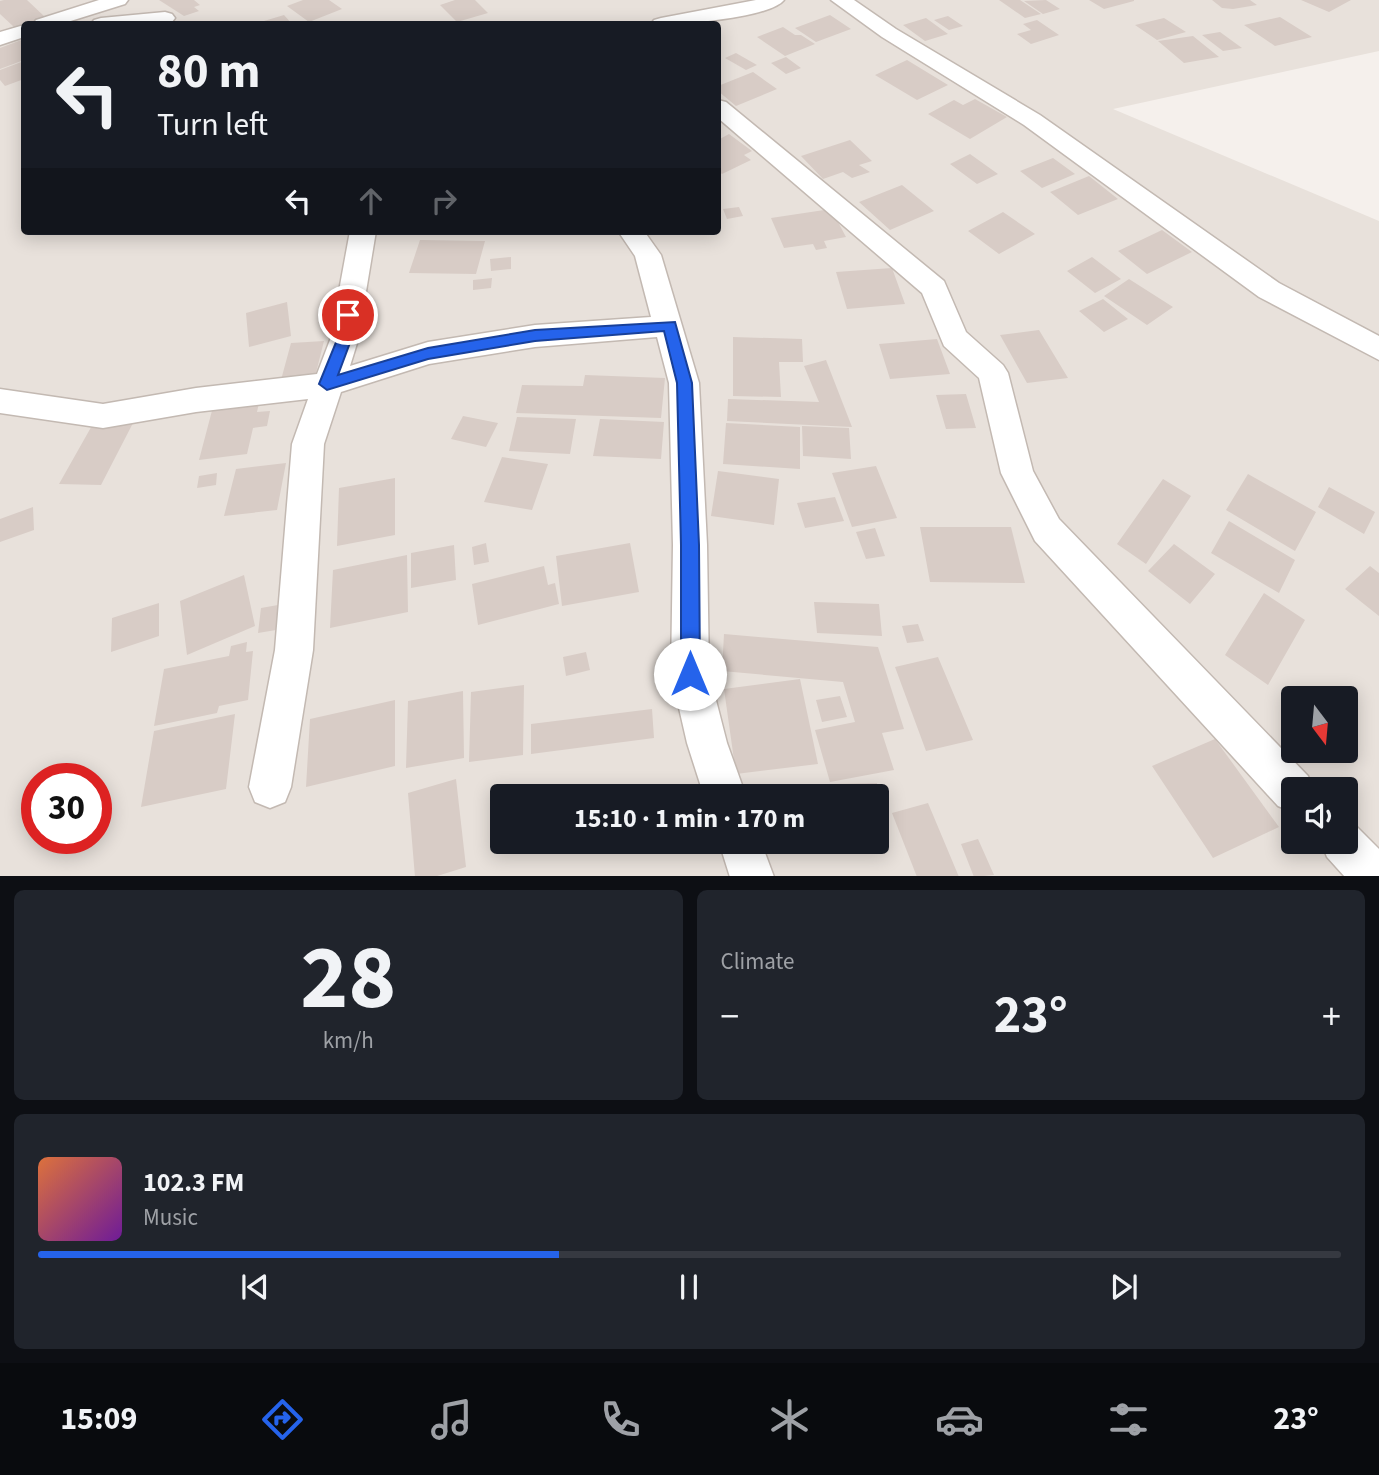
<!DOCTYPE html>
<html lang="en">
<head>
<meta charset="utf-8">
<style>
  body { margin:0; font-family:"Source Sans 3",sans-serif; background:#20242c; color:#f1f3f6; height:100vh; display:flex; flex-direction:column; font-size:26px; white-space:nowrap }
  * { box-sizing:border-box; margin:0 }
  p { font-size:23px; color:#9ea1a6 }
  .icon { flex:none; width:38px; height:38px; fill:none; stroke:currentColor; stroke-width:2; stroke-linecap:round; stroke-linejoin:round }
  .map { position:relative; height:876px; overflow:hidden }
  .panel { display:flex; flex-direction:column; gap:14px; padding:14px; background:#0d0f14; flex:1 }
  .panel>* { flex:none }
  .top-card { position:absolute; left:21px; top:21px; width:700px; height:214px; border-radius:7px; box-shadow:0 4px 18px #0003; background:#171b24; color:#f1f3f6; overflow:hidden }
  .needle { width:46px; rotate:164deg }
  .controls { position:absolute; left:1281px; top:686px; display:grid; gap:14px }
  .controls a { display:grid; place-items:center; width:77px; height:77px; border-radius:7px; background:#171b24; box-shadow:0 4px 18px #0003; font-size:35px }
  .speed { position:absolute; left:21px; top:763px; display:flex; gap:14px; font-size:35px; font-weight:700; text-align:center }
  .speed>* { display:grid; place-content:center; width:91px; height:91px; border-radius:50%; background:#171b24; box-shadow:0 4px 18px #0003; line-height:1 }
  .speed .limit { border:10px solid #d22; background:#fff; color:#111 }
  .pin { position:absolute; display:grid; place-items:center; width:60px; height:60px; color:#fff; margin:-30px; border:4px solid #fff; border-radius:50%; box-shadow:0 2px 7px #0007 }
  .me { position:absolute; width:77px; margin:-38px; rotate:0deg; stroke-linejoin:round; filter:drop-shadow(0 0 5px #0008) }
  .turn { display:flex; align-items:center; gap:24px; height:147px; padding:0 21px; font-size:32px }
  .turn .icon { width:91px; height:91px; stroke-width:2.5 }
  .turn b { display:block; font-size:49px; line-height:60px }
  .lanes { display:flex; align-items:center; height:66px; padding:0 21px; background:#0003; justify-content:center; gap:35px; direction:ltr }
  .lanes .off { opacity:.35 }
  .big { font-size:52px; font-weight:700; line-height:1.1 }
  .panel .widget { flex:1; display:flex; flex-direction:column; justify-content:center; gap:10px; min-width:0; padding:0 24px; border-radius:10px; background:#20242c }
  .panel .dial { align-items:center; gap:0 }
  .dial b { font-size:91px; line-height:1 }
  .song { display:flex; align-items:center; gap:21px }
  .cover { width:84px; height:84px; border-radius:10px; background:linear-gradient(135deg,hsl(20 70% 55%),hsl(280 70% 35%)) }
  .played { height:7px; border-radius:4px; background:linear-gradient(90deg,#2563eb 40%,#363941 40%) }
  .keys { display:flex; justify-content:space-around; direction:ltr }
  .heat { display:flex; justify-content:space-between; align-items:center; font-size:38px; direction:ltr }
  .panel .tiles { flex:1; display:grid; gap:14px; grid-template-columns:1fr 1fr }
  .widget:last-child { grid-column:span 2 }
  .trip { position:absolute; left:490px; top:784px; width:399px; height:70px; border-radius:7px; background:#171b24; box-shadow:0 4px 18px #0003; font-weight:700; line-height:70px; text-align:center }
  .tabs { display:flex; height:112px; justify-content:space-around; align-items:center; background:#090b0e; color:#9ea1a6 }
  .tabs .icon { width:49px; height:49px }
  .tabs .on { color:#2563eb }
  .tabs b { font-size:32px; color:#f1f3f6 }
  .map>svg:first-child { display:block }
  .residential { fill:#e8e1db; fill-rule:evenodd }
  .building { fill:#d8ccc6 }
  .lines { fill:none; stroke-linecap:round; stroke-linejoin:round }
  .minor-casing { stroke:#c3b9b2; stroke-width:3 }
  .minor { fill:#fff; fill-rule:evenodd }
  .route { fill:#2563eb; stroke:#184099; stroke-width:2 }
</style>
</head>
<body>
<div class="map">
<svg width="1379" height="877" viewBox="0 0 1379 877">
  <rect width="100%" height="100%" fill="#f5f0ec"/>
  <path class="residential" d="M0,0h1379v51l-266,58 266,112v655h-1379zM24,24h694v207h-694zM1293,698h53v53h-53zM37,779h59v59h-59zM1293,789h53v53h-53zM502,796h375v46h-375z"/>
  <path class="building" d="M4,0h23l18,17 -31,10 -14,-13v-13z
    M159,0h35l6,5 -6,2 5,4 -15,5z
    M303,0h26l13,9 -33,13 -22,-16z
    M455,0h20l13,13 -31,9 -17,-17z
    M999,0h21l21,14 -16,4z
    M1046,0l14,9 -17,5 -19,-13z
    M1089,0h45v1l-30,8z
    M1212,0h38l7,5 -24,4 -11,-1z
    M1301,0h50l-22,12z
    M284,15l8,9h-38z
    M830,15l21,14 -35,13 -21,-14z
    M948,16l15,10 -14,4 -15,-10z
    M1280,17l32,20 -37,9 -31,-21z
    M926,18l22,16 -23,7 -22,-16z
    M1164,18l22,14 -29,8 -22,-15z
    M1037,20l22,15 -28,9 -14,-10 14,-4 -8,-6z
    M783,27l12,8h6l14,9 -30,12 -28,-19z
    M1220,32l22,16 -19,3 -21,-16z
    M1193,36l26,21 -35,6 -26,-22z
    M24,39v21l-24,9v-21z
    M736,53l21,12 -11,5 -21,-12z
    M786,57l15,11 -15,6 -15,-11z
    M907,60l41,25 -31,15 -42,-25z
    M24,61v18l-19,7 -5,-6v-10z
    M753,72l24,17 -41,17 -18,-15v-5z
    M975,99l32,18 -37,22 -42,-25 26,-14 9,5z
    M729,134l23,17 -8,4 7,5 -29,14 -4,-3v-31z
    M850,140l22,21 -13,4 11,7 -18,6 -9,-6 -20,7 -22,-23z
    M970,154l28,20 -21,10 -27,-20z
    M1053,158l22,16 -33,14 -22,-17z
    M1089,176l29,23 -40,16 -28,-23z
    M902,185l32,26 -44,19 -31,-28z
    M739,207l4,9 -16,3 -4,-10z
    M831,209l15,28 -22,4 3,7 -11,2 -3,-6 -29,4 -13,-30z
    M1003,212l32,22 -36,20 -31,-23z
    M1162,230l30,22 -45,22 -29,-23z
    M420,240l65,1 -9,33 -67,-1z
    M511,257v12l-20,2 -1,-12z
    M1092,257l29,22 -26,14 -28,-22z
    M892,268l13,36 -58,5 -11,-37z
    M492,278l-1,10 -18,2v-10z
    M1129,279l44,28 -26,18 -43,-29z
    M1103,299l25,20 -24,13 -25,-21z
    M287,302l4,34 -42,11 -3,-34z
    M1039,330l29,48 -41,5 -27,-48z
    M733,337l69,2 1,23h-24l2,35 -48,-1z
    M937,339l13,35 -60,5 -11,-35z
    M324,341l-9,36 -34,3 10,-37z
    M826,360l26,67 -125,-6 1,-22 91,3 -15,-36z
    M585,375l80,3 -4,40 -145,-5 6,-28 61,1z
    M966,394l10,34 -30,1 -10,-34z
    M260,398l-3,14 13,-1 -3,15 -14,2 -6,26 -48,6 15,-57z
    M463,416l35,7 -12,24 -35,-8z
    M517,417l59,2 -6,35 -61,-3z
    M600,419l64,3 -3,37 -68,-3z
    M94,422l39,1 -32,62 -42,-1z
    M726,423l74,4v42l-77,-5z
    M802,426l47,2 2,31 -48,-3z
    M502,457l46,7 -16,46 -48,-8z
    M286,463l-9,47 -53,6 12,-47z
    M876,466l21,52 -45,9 -20,-54z
    M718,471l61,8 -5,46 -63,-9z
    M217,473l-1,12 -19,3 2,-12z
    M1248,474l68,38 -21,39 -69,-41z
    M395,478v57l-58,11 2,-58z
    M1163,479l28,17 -45,68 -29,-20z
    M1329,487l46,25 -11,22 -46,-27z
    M835,497l9,24 -39,7 -8,-25z
    M33,507l1,23 -34,12v-23z
    M1229,521l66,39 -16,33 -68,-40z
    M920,527h91l14,56 -95,-1z
    M875,528l10,28 -19,3 -10,-27z
    M486,543l3,19 -15,3 -2,-18z
    M630,543l9,49 -77,14 -6,-50z
    M1174,544l41,30 -25,30 -42,-33z
    M454,545l2,35 -45,8v-35z
    M407,555l1,57 -78,16 3,-58z
    M544,566l4,19 7,-2 4,21 -81,21 -6,-41z
    M1370,566l9,7v43l-34,-27z
    M244,575l11,51 -68,29 -7,-54z
    M1264,593l41,27 -37,65 -43,-30z
    M814,602l65,2 3,32 -65,-3z
    M159,603v33l-48,16 1,-34z
    M278,605l-2,25 -18,3 3,-25z
    M918,624l6,17 -17,2 -5,-17z
    M724,634l154,13 26,82 -22,4 12,37 -64,12 -15,-52 40,-8 -12,-40 -121,-11z
    M247,642l-1,10 7,-1 -5,49 -29,6 -2,7 -63,13 10,-57 65,-13 2,-10z
    M586,652l4,18 -24,6 -3,-19z
    M938,657l35,83 -47,11 -31,-84z
    M800,679l18,85 -82,10 -12,-85z
    M524,685l-1,70 -54,7 2,-70z
    M463,691l1,67 -58,10 2,-67z
    M840,696l7,21 -25,5 -6,-22z
    M395,700v66l-89,21 4,-68z
    M652,709l2,29 -123,16v-30z
    M235,714l-9,75 -85,18 13,-76z
    M1215,739l64,88 -66,31 -61,-92z
    M456,779l10,88 -32,10h-19l-7,-84z
    M877,783l8,52h-8v-39h-97l-1,-11z
    M928,803l31,74h-42l-25,-64z
    M978,839l16,36 -20,2 -13,-33z"/>
  <g class="lines">
    <g class="minor-casing">
      <path id="minor" d="M99,0h29l-3,4 -64,20h-28l3,-4z
        M756,0h28c-14,18 -109,26 -133,24l3,-4 7,-2z
        M831,0h23l42,29 144,86 239,168 100,53v24l-120,-63 -235,-172 -142,-88z
        M165,12l7,2 3,4 -3,4 -81,2 3,-4 7,-2z
        M24,25v12l-24,8v-13z
        M718,100l8,2 218,179 22,51 37,33 5,8 25,98 26,48 249,257 5,13h-20v23l-15,-6 -243,-265 -34,-68 -22,-95 -35,-32 -22,-53 -204,-175z
        M350,231h26l-18,109 -8,26 78,-24 107,-17 116,-8 -16,-61 -17,-25h26l17,24 38,128 8,162 2,128 18,70 19,53h-42l-17,-53 -16,-70 2,-128 -4,-162 -12,-46 -122,10 -106,17 -88,28 -17,52 -11,206 -22,137 -6,15 -15,6 -15,-6 -6,-15 26,-137 17,-206 16,-45 -112,13 -93,16 -103,-15v-24l103,15 93,-16 121,-14 13,-34z
        M1346,822l11,5 22,22v28h-34l-18,-20 -6,-15h25z
        M719,842h42l13,35h-44z"/>
    </g>
    <use href="#minor" class="minor"/>
  </g>
  <path class="route" d="M348,310l8,5 -5,25 -13,35 90,-27 107,-18 140,-8 17,61 7,162 1,129 -3,6 -7,3 -6,-3 -3,-6v-129l-4,-162 -13,-52 -129,10 -107,18 -101,31 -8,-6 18,-44 4,-25z"/>
</svg>
<div class="controls">
<a><svg class="needle" viewBox="-14 -14 28 28"><path d="M0-13l5 13h-10z" fill="#e53935"/><path d="M0 13l5-13h-10z" fill="#9ea1a6"/></svg></a>
<a><svg class="icon" aria-label="sound" viewBox="0 0 24 24"><path d="M4 9h4l5-4v14l-5-4H4zM17 9q2 3 0 6"/></svg></a>
</div>
<div class="speed"><div class="limit">30</div></div>
<div class="pin" style="left:348px;top:315px;background:#d93025"><svg class="icon" aria-label="arrive" viewBox="0 0 24 24"><path d="M6 21V4h12l-3 4 3 4H6"/></svg></div>
<svg class="me" style="left:690px;top:674px" viewBox="-20 -20 40 40"><circle r="19" fill="#fff"/><path d="M0-13L10 11 0 6-10 11z" fill="#2563eb"/></svg>
<div class="trip">15:10 · 1 min · 170 m</div>
<div class="top-card">
<div class="turn"><svg class="icon" aria-label="left" viewBox="0 0 24 24"><path d="M17 20v-9H6M10 6l-5 5 5 5"/></svg><div><b>80 m</b>Turn left</div></div>
<div class="lanes"><svg class="icon" aria-label="left" viewBox="0 0 24 24"><path d="M17 20v-9H6M10 6l-5 5 5 5"/></svg><svg class="icon off" aria-label="ahead" viewBox="0 0 24 24"><path d="M12 20V5M6 11l6-6 6 6"/></svg><svg class="icon off" aria-label="right" viewBox="0 0 24 24"><path d="M7 20v-9h11M14 6l5 5-5 5"/></svg></div>
</div>
</div>
<section class="panel">
<div class="tiles">
<div class="widget dial"><b>28</b><p>km/h</p></div>
<div class="widget"><p>Climate</p>
<div class="heat"><a>−</a><b class="big">23°</b><a>+</a></div>
</div>
<div class="widget">
<div class="song"><i class="cover"></i><div><b>102.3 FM</b><p>Music</p></div></div>
<div class="played"></div>
<div class="keys"><svg class="icon" aria-label="previous" viewBox="0 0 24 24"><path d="M18 5L8 12l10 7zM5 5v14"/></svg><svg class="icon" aria-label="pause" viewBox="0 0 24 24"><path d="M8 5v14M16 5v14"/></svg><svg class="icon" aria-label="next" viewBox="0 0 24 24"><path d="M6 5l10 7-10 7zM19 5v14"/></svg></div>
</div>
</div>
</section>
<nav class="tabs">
<b>15:09</b>
<svg class="icon on" aria-label="directions" viewBox="0 0 24 24"><path d="M12 3l9 9-9 9-9-9zM9 14v-3h6M13 9l2 2-2 2"/></svg>
<svg class="icon" aria-label="music" viewBox="0 0 24 24"><path d="M9 18V5l10-2v13"/><circle cx="6" cy="18" r="3"/><circle cx="16" cy="16" r="3"/></svg>
<svg class="icon" aria-label="phone" viewBox="0 0 24 24"><path d="M5 4h4l2 5-3 2q2 4 5 5l2-3 5 2v4C11 20 4 13 5 4z"/></svg>
<svg class="icon" aria-label="climate" viewBox="0 0 24 24"><path d="M12 3v18M4 7l16 10M4 17L20 7"/></svg>
<svg class="icon" aria-label="car" viewBox="0 0 24 24"><path d="M5 17H2v-5l4-1 3-4h7l3 4 3 1v5h-3M9 17h6M6 11h13"/><circle cx="7" cy="17" r="2"/><circle cx="17" cy="17" r="2"/></svg>
<svg class="icon" aria-label="filters" viewBox="0 0 24 24"><path d="M4 7h16M4 17h16"/><circle cx="9" cy="7" r="2"/><circle cx="15" cy="17" r="2"/></svg>
<b>23°</b>
</nav>
</body>
</html>
